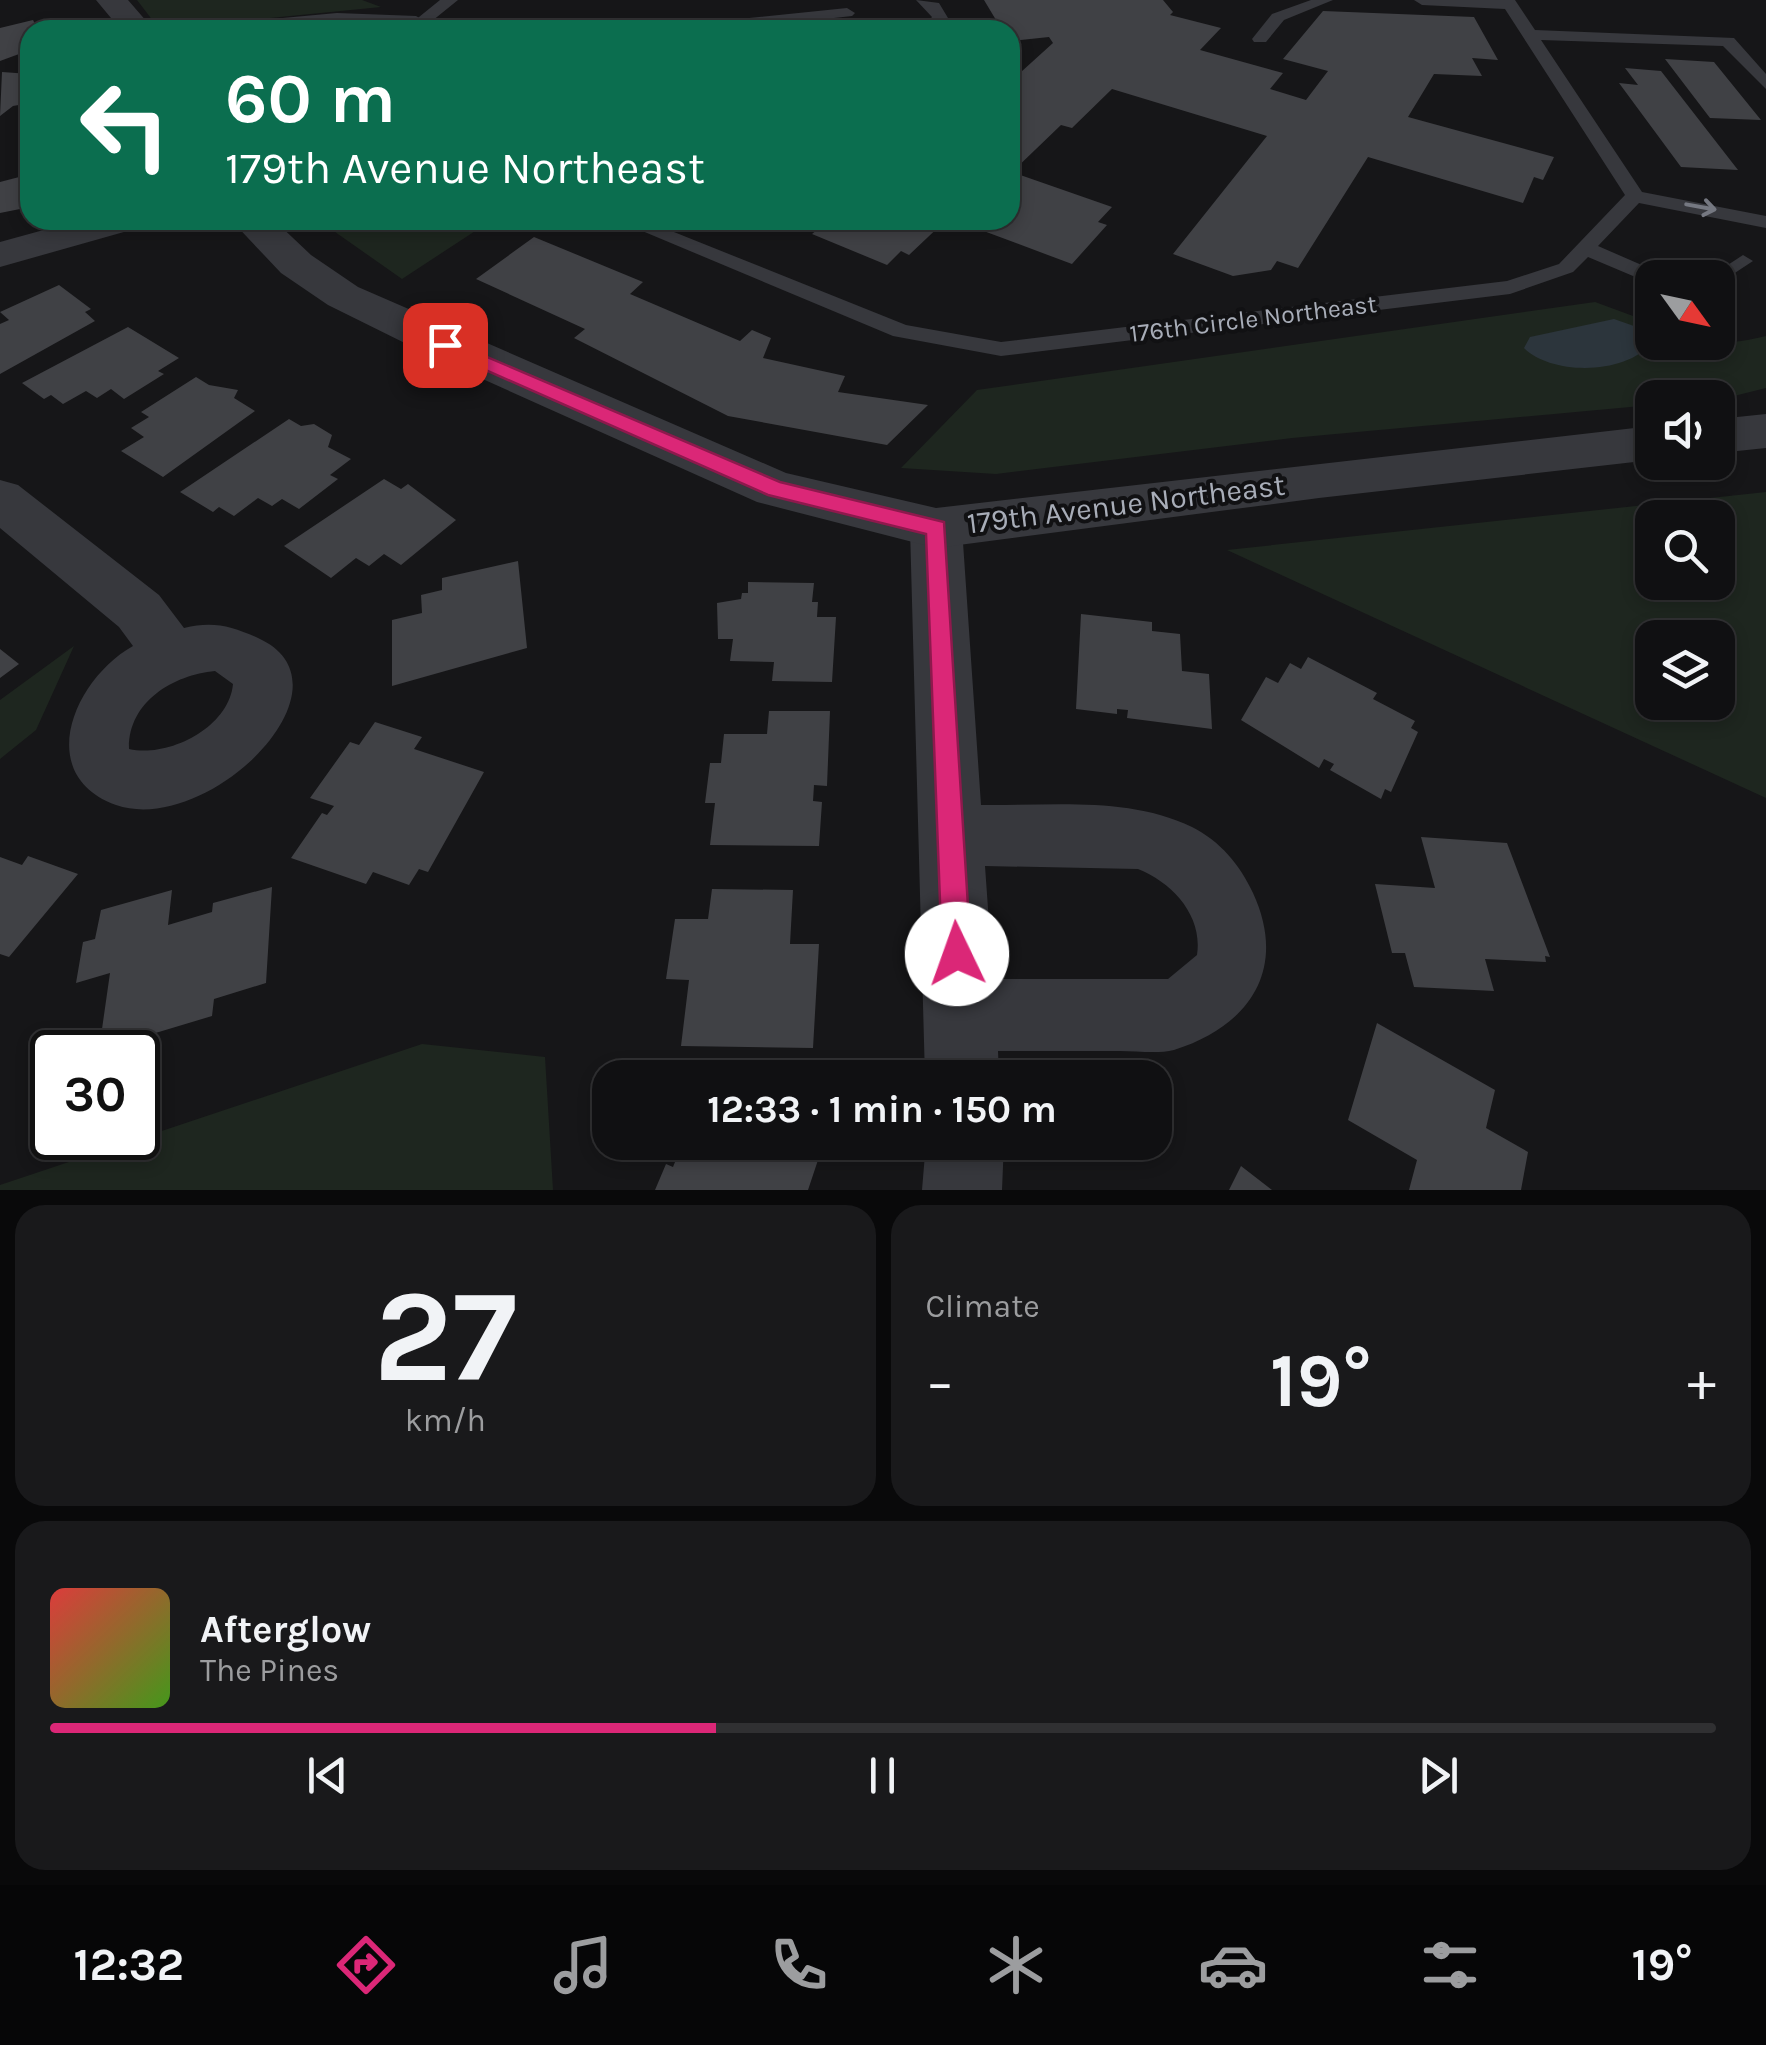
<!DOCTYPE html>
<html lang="en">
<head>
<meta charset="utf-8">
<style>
  body { margin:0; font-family:Karla,sans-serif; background:#19191b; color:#f1f3f6; height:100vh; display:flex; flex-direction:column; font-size:38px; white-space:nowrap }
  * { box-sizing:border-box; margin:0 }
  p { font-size:32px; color:#9c9d9f }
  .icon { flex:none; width:55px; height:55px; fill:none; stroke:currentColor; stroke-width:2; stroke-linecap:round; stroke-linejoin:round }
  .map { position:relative; height:1190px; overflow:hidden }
  .drawer { display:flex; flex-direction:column; gap:15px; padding:15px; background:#09090a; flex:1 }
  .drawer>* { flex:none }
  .top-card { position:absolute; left:20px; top:20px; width:1000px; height:210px; border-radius:30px; box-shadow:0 5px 15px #0003,0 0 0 2px #303032; background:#0b6e4f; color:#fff; overflow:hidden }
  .needle { width:65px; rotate:123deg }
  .buttons { position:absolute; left:1635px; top:260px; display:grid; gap:20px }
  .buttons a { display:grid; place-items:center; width:100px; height:100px; border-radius:20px; background:#101012; box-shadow:0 5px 15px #0003,0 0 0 2px #303032; font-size:50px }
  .speed { position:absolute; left:30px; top:1030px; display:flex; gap:20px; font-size:50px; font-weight:700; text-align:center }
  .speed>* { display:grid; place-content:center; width:130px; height:130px; border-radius:50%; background:#101012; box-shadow:0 5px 15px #0003,0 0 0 2px #303032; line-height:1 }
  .speed .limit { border:5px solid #111; border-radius:15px; background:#fff; color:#111 }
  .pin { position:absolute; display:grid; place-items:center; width:85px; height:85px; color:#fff; margin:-42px; border-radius:20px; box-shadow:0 5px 15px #0006 }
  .me { position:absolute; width:110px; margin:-55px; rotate:357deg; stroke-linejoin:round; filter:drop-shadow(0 0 8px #0008) }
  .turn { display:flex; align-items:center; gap:35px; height:210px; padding:0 40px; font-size:45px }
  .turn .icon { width:130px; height:130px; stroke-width:2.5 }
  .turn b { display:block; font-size:70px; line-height:85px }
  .big { font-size:75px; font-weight:700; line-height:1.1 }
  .drawer .tile { flex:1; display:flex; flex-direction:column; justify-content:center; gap:15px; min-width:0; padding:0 35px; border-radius:30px; background:#19191b }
  .drawer .dial { align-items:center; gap:0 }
  .dial b { font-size:130px; line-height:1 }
  .song { display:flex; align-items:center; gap:30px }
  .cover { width:120px; height:120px; border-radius:15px; background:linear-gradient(135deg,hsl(0 70% 55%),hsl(100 70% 35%)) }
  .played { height:10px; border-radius:5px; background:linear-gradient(90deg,#db2777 40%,#303032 40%) }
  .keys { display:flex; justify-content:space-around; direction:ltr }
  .heat { display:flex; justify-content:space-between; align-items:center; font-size:55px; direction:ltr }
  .drawer .tiles { flex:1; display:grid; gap:15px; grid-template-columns:1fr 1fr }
  .tile:last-child { grid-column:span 2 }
  .trip { position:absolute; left:592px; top:1060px; width:580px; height:100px; border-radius:30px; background:#101012; box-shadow:0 5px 15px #0003,0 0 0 2px #303032; font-weight:700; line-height:100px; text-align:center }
  .tab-bar { display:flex; height:160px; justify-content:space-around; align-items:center; background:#060607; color:#9c9d9f }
  .tab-bar .icon { width:70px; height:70px }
  .tab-bar .on { color:#db2777 }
  .tab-bar b { font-size:45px; color:#f1f3f6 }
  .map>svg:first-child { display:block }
  .green { fill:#1e261f; fill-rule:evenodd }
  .water { fill:#2c353c }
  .building { fill:#404145 }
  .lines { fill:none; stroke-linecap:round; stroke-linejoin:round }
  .service { fill:#37383d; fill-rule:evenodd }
  .minor { fill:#37383d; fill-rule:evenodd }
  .tertiary { fill:#37383d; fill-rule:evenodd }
  .oneway { stroke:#757881 }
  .route { fill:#db2777; stroke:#8e194d; stroke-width:2.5 }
  .labels { text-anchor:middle; stroke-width:8; stroke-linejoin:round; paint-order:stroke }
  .far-street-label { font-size:25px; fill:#a8adb8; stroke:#111113 }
  .street-label { font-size:30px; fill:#a8adb8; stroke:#111113 }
</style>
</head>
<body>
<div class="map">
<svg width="1766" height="1190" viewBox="0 0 1766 1190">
  <rect width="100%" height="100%" fill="#161618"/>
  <path class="green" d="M137,0h225l19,7 -121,12 -47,11h-53z
    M318,220h174l-90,59z
    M1595,302l57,21v19c45,1 70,5 114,-6v52l-48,12 -66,-2v7l-360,33 -296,36 -95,-6 76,-78z
    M1766,492v306l-539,-248zM1652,518h66v64h-66zM1652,638h66v64h-66z
    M74,646l-38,84 -36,29v-59z
    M422,1044l123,13 8,133h-553v-5z"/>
  <path class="water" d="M1614,319l37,13 1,10c-25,33 -100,34 -128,6l6,-11z"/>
  <path class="building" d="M984,0h179l10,12 -3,3 51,13 -21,22 83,23 -13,16 36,11 22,-29 -45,-12 40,-48 151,6 24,43 -26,-2 10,18 -48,-2 -26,43 146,40 -11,23 -9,-3 -11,26 -155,-46 -70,111 -21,-7 -6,9 -38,6 -60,-22 94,-118 -155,-47 -40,39 -11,-3 -49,47 100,35 -14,15 9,3 -35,39 -118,-44h56v-138l43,-39 -4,-6 -39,4v-11h-8z
    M33,20l5,10h-8v20l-30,11v-33z
    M1665,59l49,3 47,58 -51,-2z
    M1625,68l36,3 77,99 -57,-3 -62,-84 19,2z
    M2,72l28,2v29l-17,3 -13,10z
    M30,163v44l-30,6v-31l23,-6 -2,-11z
    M829,220h117l-37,35 -8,-4 -14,14 -75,-31z
    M534,237l109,45 -13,12 110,47 12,-11 19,8 -8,20 82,18 -7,16 90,13 -41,40 -159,-29 -154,-78 11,-9 -109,-50z
    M59,285l32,24 -6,3 10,9 -95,53v-50l9,-4 -9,-8z
    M128,327l51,31 -21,13 6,3 -40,25 -13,-10 -14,9 -11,-7 -23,13 -12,-9 -7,4 -22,-16z
    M196,377l13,8 29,5 -4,8 21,13 -92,66 -42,-26 23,-14 -13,-9 18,-11 -8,-5z
    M289,419l12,7 13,-2 18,11 -4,12 23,12 -21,16 8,4 -39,30 -17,-10 -10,7 -14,-8 -24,18 -15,-9 -6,5 -33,-20z
    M384,479l17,10 7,-5 48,36 -55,45 -17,-11 -15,12 -13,-8 -25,20 -47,-32z
    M518,561l9,87 -135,38v-66l30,-7 -1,-18 21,-5v-12z
    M748,582l66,1 -2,19h6l-1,15h19l-4,65 -60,-1 2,-19 -44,-1 3,-22h-15l-1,-36 24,-4 1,-6h6z
    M1081,614l71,8v9l28,3 2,37 27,3 3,55 -85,-11 1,-8 -11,-1v5l-41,-5z
    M0,649l19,15 -19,14z
    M1308,657l69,36 -4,6 42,22 -4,7 7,4 -27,60 -6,-3 -4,10 -51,-29 4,-6 -10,-5 -5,9 -78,-48 25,-43 12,6 12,-20 11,6z
    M769,711h61l-3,75 -13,-1 -1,16 9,1 -3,44 -109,-1 5,-42h-10l5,-40h11l3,-29h43z
    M375,722l47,15 -8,12 70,23 -56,100 -9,-3 -10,16 -36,-13 -7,12 -75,-26 31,-45 5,2 7,-9 -24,-8 40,-56 9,3z
    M1421,837l86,6 43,114 -5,-1 1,6 -61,-3 9,32 -80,-4 -9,-34h-13l-17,-69 60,4z
    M28,856l50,18 -69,83 -9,-3v-97l22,8z
    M272,887l-6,96 -52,16 -2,17 -113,34 11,-77 -34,10 7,-41 12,-3 6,-29 71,-20 -4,35 44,-13 1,-9z
    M712,889l81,1 -3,54h29l-6,104 -132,-2 8,-66 -23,-1 9,-60h33z
    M1377,1023l118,67 -9,38 42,24 -7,38h-112l8,-30 -69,-40z
    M683,1142h141l-16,48h-153l11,-26 7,3z
    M1241,1166l31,24h-43z"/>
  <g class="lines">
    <path class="service" d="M440,0h18l-26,21 53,4 8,5h-90z
      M916,0l23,3 9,15 -10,12h-17l11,-13z
      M1311,0h22l-49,20 -18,22h-12l-2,-3 20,-25z
      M1414,0h101l20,30 199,8 32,36v15l-43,-43 -182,-6 101,152 124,24v12l-127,-25 -41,43 62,27 3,5h-11v6l-64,-27 -15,15 -63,22 -509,62 -108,-20 -277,-116h28l262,105 95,17 506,-61 52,-17 66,-69 -120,-186 -83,-4z
      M847,8l8,5 -3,3 -125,14h-55l8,-5z
      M1743,255l10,6 -35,23v-6h-10z"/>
    <path class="minor" d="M337,13l79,3 16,9 -4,5h-183l16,-10z
      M80,220h64l-6,8 -138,39v-25z
      M0,480l18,5 141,110 25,33c29,-7 47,-2 74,10 104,47 -50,199 -142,167 -83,-30 -42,-126 17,-159l-14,-19 -119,-99zM215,671l18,13c-4,44 -65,74 -104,65 -1,-47 44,-74 86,-78z
      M936,508l18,6 8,14 19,277c70,1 147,-9 211,22 28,14 48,38 61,66 35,76 -3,133 -79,157 -16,4 -37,1 -54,1 -41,0 -82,0 -122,0l1,27h-74l-15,-550 8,-14zM985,866l153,3c35,14 65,47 59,86l-29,24h-175z
      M926,1142h78l-2,48h-80z"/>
    <path class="tertiary" d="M96,0h32l26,30h-33z
      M231,220h43l37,35 47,32 428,186 150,35 716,-82v34l-333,38 -383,50 -179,-46 -328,-147 -101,-50 -47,-32z
      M1766,414v34l-48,5v-34z"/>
  </g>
  <defs><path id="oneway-shaft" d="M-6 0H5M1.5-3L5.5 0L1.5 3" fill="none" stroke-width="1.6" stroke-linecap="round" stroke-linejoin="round" transform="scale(2.5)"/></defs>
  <use class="oneway" href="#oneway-shaft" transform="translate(1701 207) rotate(10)"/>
  <path class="route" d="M445,339l335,143 164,40 27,432 -4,11 -10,4 -10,-4 -5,-11 -16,-420 -158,-39 -330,-146 -3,-4z"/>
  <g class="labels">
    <g class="far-street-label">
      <text transform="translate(1253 318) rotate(-7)" y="9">176th Circle Northeast</text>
    </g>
    <g class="street-label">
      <text transform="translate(1126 504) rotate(-7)" y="10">179th Avenue Northeast</text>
    </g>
  </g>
</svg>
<div class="buttons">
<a><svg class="needle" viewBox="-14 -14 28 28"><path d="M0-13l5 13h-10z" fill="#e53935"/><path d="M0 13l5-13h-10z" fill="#9c9d9f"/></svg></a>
<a><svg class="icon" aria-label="sound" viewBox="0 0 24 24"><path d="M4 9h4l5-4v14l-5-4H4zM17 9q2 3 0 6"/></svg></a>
<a><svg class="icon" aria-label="search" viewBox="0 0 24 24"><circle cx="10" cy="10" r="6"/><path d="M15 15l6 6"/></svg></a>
<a><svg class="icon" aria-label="layers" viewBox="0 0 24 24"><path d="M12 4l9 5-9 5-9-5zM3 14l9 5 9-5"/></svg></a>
</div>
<div class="speed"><div class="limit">30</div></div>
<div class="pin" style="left:445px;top:345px;background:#d93025"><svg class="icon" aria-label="arrive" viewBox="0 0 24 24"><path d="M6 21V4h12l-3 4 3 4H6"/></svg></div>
<svg class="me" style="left:957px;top:954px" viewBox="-20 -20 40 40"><circle r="19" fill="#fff"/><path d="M0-13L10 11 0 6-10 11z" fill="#db2777"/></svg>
<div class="trip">12:33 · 1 min · 150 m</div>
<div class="top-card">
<div class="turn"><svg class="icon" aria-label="left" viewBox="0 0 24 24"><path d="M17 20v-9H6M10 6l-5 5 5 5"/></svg><div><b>60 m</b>179th Avenue Northeast</div></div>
</div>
</div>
<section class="drawer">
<div class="tiles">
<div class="tile dial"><b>27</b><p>km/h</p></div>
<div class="tile"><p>Climate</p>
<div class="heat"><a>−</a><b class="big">19°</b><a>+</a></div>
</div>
<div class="tile">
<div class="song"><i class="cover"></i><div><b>Afterglow</b><p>The Pines</p></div></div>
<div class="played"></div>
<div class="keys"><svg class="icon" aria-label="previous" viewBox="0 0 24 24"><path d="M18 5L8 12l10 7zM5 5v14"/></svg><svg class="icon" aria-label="pause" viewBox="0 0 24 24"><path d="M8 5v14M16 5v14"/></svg><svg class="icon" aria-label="next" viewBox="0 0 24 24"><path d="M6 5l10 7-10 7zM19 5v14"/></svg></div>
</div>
</div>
</section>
<nav class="tab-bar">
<b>12:32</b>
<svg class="icon on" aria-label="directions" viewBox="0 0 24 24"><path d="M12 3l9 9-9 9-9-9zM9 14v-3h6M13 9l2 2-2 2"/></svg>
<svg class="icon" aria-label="music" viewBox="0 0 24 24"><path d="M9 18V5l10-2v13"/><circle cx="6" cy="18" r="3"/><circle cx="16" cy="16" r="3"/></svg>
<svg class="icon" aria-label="phone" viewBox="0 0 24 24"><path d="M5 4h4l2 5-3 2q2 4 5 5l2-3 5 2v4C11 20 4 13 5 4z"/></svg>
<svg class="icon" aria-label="climate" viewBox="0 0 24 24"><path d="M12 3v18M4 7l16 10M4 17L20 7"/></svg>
<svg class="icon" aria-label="car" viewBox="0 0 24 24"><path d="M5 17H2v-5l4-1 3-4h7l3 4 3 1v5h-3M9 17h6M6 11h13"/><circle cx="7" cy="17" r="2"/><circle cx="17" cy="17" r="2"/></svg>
<svg class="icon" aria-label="filters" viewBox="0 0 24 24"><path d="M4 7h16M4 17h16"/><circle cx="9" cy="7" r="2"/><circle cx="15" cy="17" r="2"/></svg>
<b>19°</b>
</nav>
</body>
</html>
